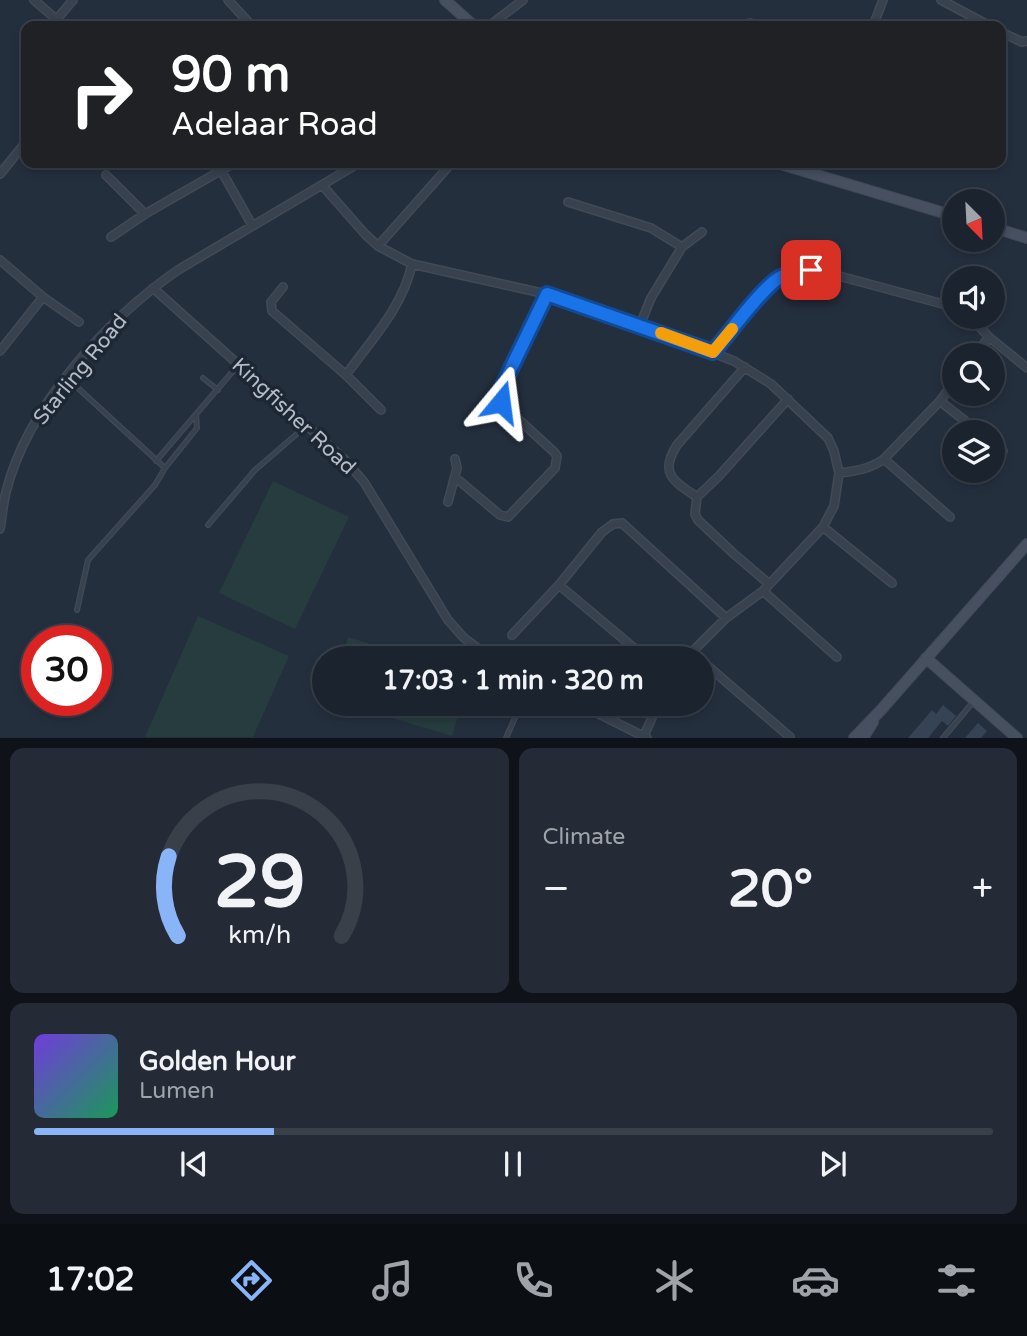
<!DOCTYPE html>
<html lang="en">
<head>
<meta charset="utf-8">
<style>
  body { margin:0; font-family:"Varela Round",sans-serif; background:#242b36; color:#f1f3f6; height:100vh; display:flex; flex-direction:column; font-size:26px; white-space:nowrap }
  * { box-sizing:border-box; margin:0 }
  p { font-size:23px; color:#a0a4aa }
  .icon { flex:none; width:38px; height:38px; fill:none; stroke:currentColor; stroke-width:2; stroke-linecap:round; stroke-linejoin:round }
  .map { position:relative; height:738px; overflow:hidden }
  .side { display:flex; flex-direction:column; gap:10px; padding:10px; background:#0f1319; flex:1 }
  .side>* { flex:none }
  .banner { position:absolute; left:21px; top:21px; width:985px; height:147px; border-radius:14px; box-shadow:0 4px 10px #0003,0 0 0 2px #39404a; background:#202124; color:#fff; overflow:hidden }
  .needle { width:46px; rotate:156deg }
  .buttons { position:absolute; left:942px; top:189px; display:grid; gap:14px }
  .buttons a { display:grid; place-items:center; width:63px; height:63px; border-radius:50%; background:#1b232e; box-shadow:0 4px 10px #0003,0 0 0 2px #39404a; font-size:35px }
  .speed { position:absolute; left:21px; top:625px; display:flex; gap:14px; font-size:35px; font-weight:700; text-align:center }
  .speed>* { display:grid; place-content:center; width:91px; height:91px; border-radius:50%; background:#1b232e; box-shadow:0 4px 10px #0003,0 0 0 2px #39404a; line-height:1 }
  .speed .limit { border:10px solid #d22; background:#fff; color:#111 }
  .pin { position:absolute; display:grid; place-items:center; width:60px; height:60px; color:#fff; margin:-30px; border-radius:14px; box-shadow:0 4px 10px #0006 }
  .me { position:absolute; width:77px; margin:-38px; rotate:16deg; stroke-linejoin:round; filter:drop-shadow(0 0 5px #0008) }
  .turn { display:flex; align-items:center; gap:24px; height:147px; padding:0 35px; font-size:32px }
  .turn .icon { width:91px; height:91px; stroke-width:2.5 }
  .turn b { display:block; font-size:49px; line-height:60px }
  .big { font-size:52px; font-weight:700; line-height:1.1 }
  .side .widget { flex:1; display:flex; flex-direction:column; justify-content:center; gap:10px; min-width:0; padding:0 24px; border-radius:14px; background:#242b36 }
  .side .dial { align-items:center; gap:0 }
  .dial svg { height:182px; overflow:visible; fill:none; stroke:#39404a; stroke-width:7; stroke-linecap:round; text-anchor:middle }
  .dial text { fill:#f1f3f6; stroke:none }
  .song { display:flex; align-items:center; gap:21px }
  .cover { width:84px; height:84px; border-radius:10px; background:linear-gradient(135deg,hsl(260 70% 55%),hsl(150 70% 35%)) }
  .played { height:7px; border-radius:4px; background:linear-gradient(90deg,#8ab4f8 25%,#39404a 25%) }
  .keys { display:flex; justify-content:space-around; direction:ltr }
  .heat { display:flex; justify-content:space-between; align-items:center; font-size:38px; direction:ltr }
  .side .tiles { flex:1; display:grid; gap:10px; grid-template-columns:1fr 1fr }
  .widget:last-child { grid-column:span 2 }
  .trip { position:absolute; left:312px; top:646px; width:402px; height:70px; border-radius:35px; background:#1b232e; box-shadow:0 4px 10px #0003,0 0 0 2px #39404a; font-weight:700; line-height:70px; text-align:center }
  .tabs { display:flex; height:112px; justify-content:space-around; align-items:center; background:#0b0e12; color:#a0a4aa }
  .tabs .icon { width:49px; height:49px }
  .tabs .current { color:#8ab4f8 }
  .tabs b { font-size:32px; color:#f1f3f6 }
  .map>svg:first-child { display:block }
  .green { fill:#263c3f }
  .building { fill:#364354 }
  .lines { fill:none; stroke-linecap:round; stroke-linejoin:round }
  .lane-casing { stroke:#414a57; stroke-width:6 }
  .street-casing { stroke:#414a57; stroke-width:10 }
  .secondary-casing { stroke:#414a57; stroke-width:12 }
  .lane { stroke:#38414e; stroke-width:3.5 }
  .street { stroke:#38414e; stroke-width:7 }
  .secondary { stroke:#465061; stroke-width:10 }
  .route-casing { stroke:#114b97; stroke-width:18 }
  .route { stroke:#1a73e8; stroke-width:12 }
  .slow { stroke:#f59e0b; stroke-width:12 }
  .labels { text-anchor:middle; stroke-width:7; stroke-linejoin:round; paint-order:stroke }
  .street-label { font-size:21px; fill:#b4bcc9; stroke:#1d2633 }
</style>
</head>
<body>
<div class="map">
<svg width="1027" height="738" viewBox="0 0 1027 738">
  <rect width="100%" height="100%" fill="#242f3e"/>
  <path class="green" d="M273,481l76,36 -54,112 -76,-36z
    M198,616l91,40 -36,81h-108z
    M348,637l68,21h-74z
    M345,704h117l-10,32z"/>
  <path class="building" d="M943,705l13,11 -8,10 -6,-5 -14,17h-20l24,-28 4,4z
    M978,723l9,8 -6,7h-16z"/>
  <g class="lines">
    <g class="lane-casing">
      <path id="lane" d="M67,378l98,90 -10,17 -67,75 -11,50
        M203,378l15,12
        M156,461l83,-97
        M165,468l32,-40 -1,-13
        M208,525l47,-55 51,-44
        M506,738l15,-34
        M943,738l31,-37"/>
    </g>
    <g class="street-casing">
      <path id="street" d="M34,0l30,26
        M228,0l24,26
        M941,0l49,26
        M57,19l16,-19
        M489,26l34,-26
        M739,26l11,-3 12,3
        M873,26l10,-26
        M1001,32l21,10 5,-1
        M217,163l35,62
        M0,174l26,-32
        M106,175l39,39
        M322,185l43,49 13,12 34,18 134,30 94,31 94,36 37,23 57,54 6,13 5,22 -5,33 -11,21 -60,64 -37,27 -40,40
        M568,202l83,26 31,19
        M111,237l34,-23 89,-51
        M378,246l71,-80
        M0,260l43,37 36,25
        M283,287l-12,15 1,9 74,64 35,35
        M153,288l192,172 19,22 84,138 16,18 27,20
        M970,317l19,20 38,31
        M640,325l11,-27 31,-51 20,-15
        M0,351l43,-54
        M713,352c15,-18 48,-63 66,-74 15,-9 33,-8 49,-5l126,34
        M975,355l14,-18
        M745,367l-68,78c-18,28 -4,36 20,52l-2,17 3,6 35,33 36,31
        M346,375c25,-35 57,-68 66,-111
        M940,401l39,31
        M992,443l11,8
        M884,459l66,58
        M839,473c17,-2 31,-4 45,-14l56,-58 14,-19
        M456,478l44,37 8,2 47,-49 2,-12 -3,-4 -51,-47 -3,-7 1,-9 45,-95
        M697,497l22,-21 69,-77
        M448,502l9,-34 -2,-9
        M823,527l69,56
        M0,529c2,-12 3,-25 6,-37 21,-85 101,-173 172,-222l181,-107
        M559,585l87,73
        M763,591l74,66
        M512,635l47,-50 43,-53 11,-8 9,-1 104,95
        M702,661l88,76
        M579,704l68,34
        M643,738l15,-34"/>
    </g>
    <g class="secondary-casing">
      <path id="secondary" d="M445,0l29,26
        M777,163l177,53
        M992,227l35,11
        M926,658l91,80
        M854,738l27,-28 146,-166
        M863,738l10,-16"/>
    </g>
    <use href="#lane" class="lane"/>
    <use href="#street" class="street"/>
    <use href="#secondary" class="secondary"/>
  </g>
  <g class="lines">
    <g class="route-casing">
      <path id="route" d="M501,402v-13l46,-95 166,58c16,-18 48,-63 66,-74 10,-6 22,-7 32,-8"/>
    </g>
    <use href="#route" class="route"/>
    <path class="slow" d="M661,333l52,19 19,-23"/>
  </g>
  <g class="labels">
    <g class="street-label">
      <text transform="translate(80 369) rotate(-51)" y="7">Starling Road</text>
      <text transform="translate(294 416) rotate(43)" y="7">Kingfisher Road</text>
    </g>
  </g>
</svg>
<div class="buttons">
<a><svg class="needle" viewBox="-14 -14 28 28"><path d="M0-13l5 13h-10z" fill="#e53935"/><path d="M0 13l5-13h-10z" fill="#a0a4aa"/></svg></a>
<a><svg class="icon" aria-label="sound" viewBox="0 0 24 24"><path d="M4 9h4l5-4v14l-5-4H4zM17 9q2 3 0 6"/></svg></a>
<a><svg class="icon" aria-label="search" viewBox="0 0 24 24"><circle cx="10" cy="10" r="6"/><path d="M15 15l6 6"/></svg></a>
<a><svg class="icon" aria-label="layers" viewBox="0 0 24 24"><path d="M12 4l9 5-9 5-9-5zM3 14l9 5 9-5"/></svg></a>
</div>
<div class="speed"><div class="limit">30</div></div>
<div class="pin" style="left:811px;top:270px;background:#d93025"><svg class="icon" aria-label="arrive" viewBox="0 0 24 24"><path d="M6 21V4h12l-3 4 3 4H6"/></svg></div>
<svg class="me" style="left:501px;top:402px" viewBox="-20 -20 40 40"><path d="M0-17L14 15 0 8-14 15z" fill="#1a73e8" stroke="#fff" stroke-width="4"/></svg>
<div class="trip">17:03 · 1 min · 320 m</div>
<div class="banner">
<div class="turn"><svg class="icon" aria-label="right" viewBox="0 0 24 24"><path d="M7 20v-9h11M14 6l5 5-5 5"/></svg><div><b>90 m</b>Adelaar Road</div></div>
</div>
</div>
<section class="side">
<div class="tiles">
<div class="widget dial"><svg viewBox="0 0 100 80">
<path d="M14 69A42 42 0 1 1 86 69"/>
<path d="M14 69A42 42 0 0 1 10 34" stroke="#8ab4f8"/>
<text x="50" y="56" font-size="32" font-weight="700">29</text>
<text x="50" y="72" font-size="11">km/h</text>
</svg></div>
<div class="widget"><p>Climate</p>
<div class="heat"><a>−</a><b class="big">20°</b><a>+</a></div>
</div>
<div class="widget">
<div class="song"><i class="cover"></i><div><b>Golden Hour</b><p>Lumen</p></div></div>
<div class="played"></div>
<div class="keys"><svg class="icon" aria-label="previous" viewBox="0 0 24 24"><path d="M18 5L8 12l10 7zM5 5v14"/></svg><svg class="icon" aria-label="pause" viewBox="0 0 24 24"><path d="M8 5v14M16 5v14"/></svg><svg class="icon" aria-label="next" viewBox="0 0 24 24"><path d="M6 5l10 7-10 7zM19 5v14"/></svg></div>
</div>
</div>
</section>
<nav class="tabs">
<b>17:02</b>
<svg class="icon current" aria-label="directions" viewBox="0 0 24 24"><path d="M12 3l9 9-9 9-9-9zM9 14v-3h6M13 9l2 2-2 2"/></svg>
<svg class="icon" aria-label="music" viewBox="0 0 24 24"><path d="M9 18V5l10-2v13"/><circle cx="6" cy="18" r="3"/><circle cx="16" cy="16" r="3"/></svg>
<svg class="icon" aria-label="phone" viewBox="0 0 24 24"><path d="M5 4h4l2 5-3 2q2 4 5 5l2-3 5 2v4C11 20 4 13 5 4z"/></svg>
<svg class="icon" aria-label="climate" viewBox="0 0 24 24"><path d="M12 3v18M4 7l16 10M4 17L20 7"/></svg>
<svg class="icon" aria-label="car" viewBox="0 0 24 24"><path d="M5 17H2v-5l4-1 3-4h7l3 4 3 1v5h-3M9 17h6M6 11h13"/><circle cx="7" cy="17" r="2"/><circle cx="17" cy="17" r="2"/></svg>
<svg class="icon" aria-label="filters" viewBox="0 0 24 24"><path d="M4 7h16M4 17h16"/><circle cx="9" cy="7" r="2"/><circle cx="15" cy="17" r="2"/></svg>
</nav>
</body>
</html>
